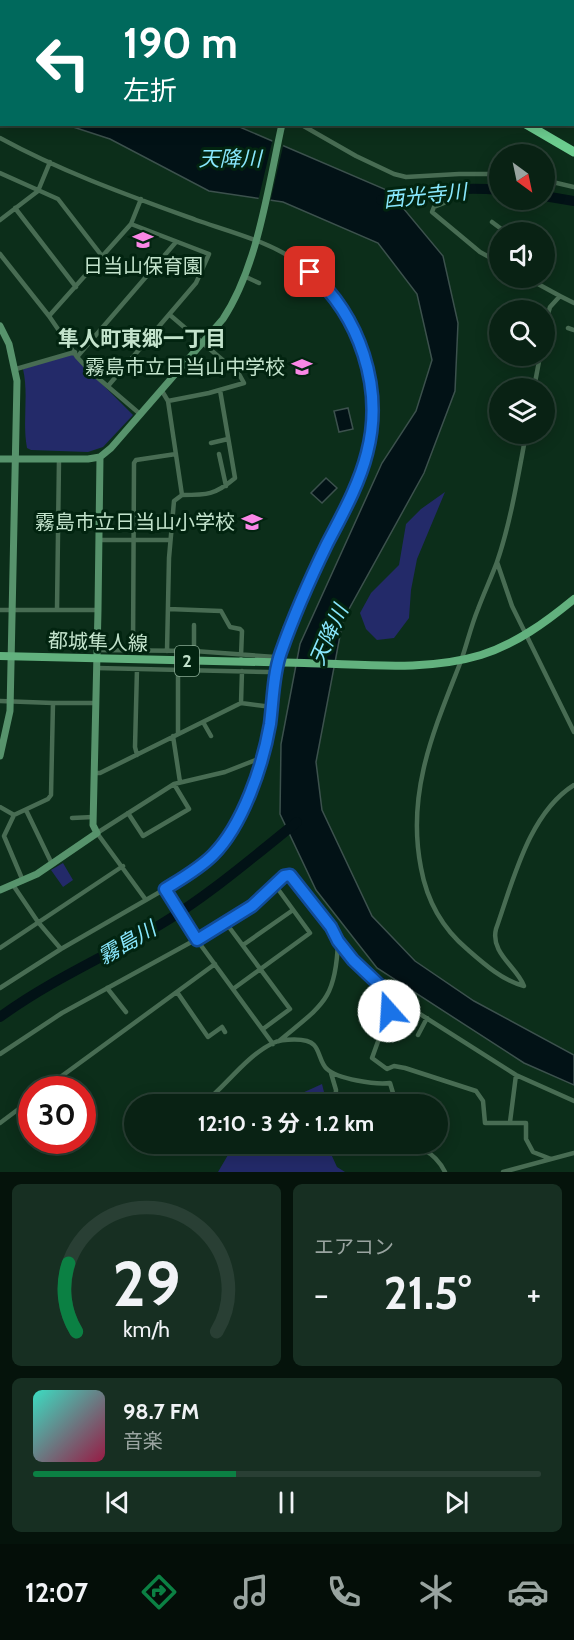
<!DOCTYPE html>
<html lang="ja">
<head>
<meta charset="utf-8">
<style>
  body { margin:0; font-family:Cabin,"Noto Sans JP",sans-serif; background:#172f22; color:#f1f3f6; height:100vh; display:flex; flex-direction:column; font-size:22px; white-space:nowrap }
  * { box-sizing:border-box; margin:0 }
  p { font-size:20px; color:#99a4a0 }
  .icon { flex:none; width:33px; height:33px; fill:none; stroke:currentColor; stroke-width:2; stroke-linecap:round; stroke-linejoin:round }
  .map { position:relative; height:1172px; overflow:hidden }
  .details { display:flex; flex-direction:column; gap:12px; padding:12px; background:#05130b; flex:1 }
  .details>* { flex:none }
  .banner { position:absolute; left:0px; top:0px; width:574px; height:126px; box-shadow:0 3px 15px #0003,0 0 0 2px #293f34; background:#00695c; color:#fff; overflow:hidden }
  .needle { width:39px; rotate:147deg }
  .fabs { position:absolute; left:489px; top:144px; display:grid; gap:12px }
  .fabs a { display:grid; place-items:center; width:66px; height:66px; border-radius:50%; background:#092214; box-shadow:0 3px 15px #0003,0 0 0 2px #293f34; font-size:30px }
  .speed { position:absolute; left:18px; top:1076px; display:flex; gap:12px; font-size:30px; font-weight:700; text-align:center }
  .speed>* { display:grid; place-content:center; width:78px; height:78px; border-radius:50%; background:#092214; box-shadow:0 3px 15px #0003,0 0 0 2px #293f34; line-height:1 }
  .speed .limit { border:9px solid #d22; background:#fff; color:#111 }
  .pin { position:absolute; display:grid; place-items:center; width:51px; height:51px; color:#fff; margin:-26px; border-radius:12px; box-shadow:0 3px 9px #0006 }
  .me { position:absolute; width:66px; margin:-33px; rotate:341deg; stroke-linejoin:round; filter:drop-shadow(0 0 4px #0008) }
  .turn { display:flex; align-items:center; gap:21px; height:126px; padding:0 24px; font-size:27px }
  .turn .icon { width:78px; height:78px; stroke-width:2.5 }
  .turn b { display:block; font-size:42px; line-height:51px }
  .big { font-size:45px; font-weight:700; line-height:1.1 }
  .details .tile { flex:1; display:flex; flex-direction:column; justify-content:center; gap:9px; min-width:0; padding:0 21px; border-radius:9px; background:#172f22 }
  .details .dial { align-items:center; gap:0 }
  .dial svg { height:156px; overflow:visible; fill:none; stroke:#293f34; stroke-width:7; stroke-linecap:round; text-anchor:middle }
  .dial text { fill:#f1f3f6; stroke:none }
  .song { display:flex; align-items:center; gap:18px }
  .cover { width:72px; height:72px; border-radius:9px; background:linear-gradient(135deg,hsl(170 70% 55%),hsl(340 70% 35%)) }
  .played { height:6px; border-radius:3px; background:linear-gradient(90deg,#0b8043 40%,#293f34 40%) }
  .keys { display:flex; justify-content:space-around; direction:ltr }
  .heat { display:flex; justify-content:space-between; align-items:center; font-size:33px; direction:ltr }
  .details .tiles { flex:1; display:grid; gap:12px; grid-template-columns:1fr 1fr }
  .tile:last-child { grid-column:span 2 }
  .trip { position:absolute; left:124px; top:1094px; width:324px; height:60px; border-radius:30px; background:#092214; box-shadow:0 3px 15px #0003,0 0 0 2px #293f34; font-weight:700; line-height:60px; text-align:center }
  .menu { display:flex; height:96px; justify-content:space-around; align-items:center; background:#040e08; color:#99a4a0 }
  .menu .icon { width:42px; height:42px }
  .menu .selected { color:#0b8043 }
  .menu b { font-size:27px; color:#f1f3f6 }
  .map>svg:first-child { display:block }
  .green { fill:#232a69 }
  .water { fill:#021216; stroke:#3c514d; stroke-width:1.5 }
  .pier { fill:#0c2e1a }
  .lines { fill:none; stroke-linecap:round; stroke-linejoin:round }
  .river { stroke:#021216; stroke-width:10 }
  .street { stroke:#486c53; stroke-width:4.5 }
  .secondary { stroke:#57936c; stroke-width:7 }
  .primary { stroke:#62b17e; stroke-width:8 }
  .highway { stroke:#6ccd8f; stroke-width:9 }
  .route-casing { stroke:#114b97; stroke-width:15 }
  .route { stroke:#1a73e8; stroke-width:10 }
  .labels { text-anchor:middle; stroke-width:6; stroke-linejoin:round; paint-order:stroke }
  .shield { fill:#022410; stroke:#89aa94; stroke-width:1.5 }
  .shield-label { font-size:18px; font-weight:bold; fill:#c3e3cc }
  .poi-label { font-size:20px; fill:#c3e3cc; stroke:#022410; text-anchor:end }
  .street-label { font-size:20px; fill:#c3e3cc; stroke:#022410 }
  .water-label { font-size:21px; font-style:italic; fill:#89e8fe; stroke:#022410 }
  .neighbourhood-label { font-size:21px; font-weight:bold; fill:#c3e3cc; stroke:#022410 }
</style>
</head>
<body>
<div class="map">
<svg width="574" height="1172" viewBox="0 0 574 1172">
  <rect width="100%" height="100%" fill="#0c2e1a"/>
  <path class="green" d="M72,354l61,61 -30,32 -15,5 -57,-2 -4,-2c-5,-27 2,-53 -4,-79z
    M445,492l-28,67 -6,31 -2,28 -15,20 -17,2 -11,-11 -6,-16 11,-20 28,-28 7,-41 15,-15z
    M63,863l10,17 -10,7 -12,-17z
    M322,1084l5,20h-49z
    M235,1143h91l11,24 8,5h-127z"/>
  <path class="water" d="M67,125h168l154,66 54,65 15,67 -3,68 -31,82 -81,147 -27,142 6,48 50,106 43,45 59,40 100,54v30l-50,-22 -147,-95 -61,-78 -36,-76 1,-70 19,-100 82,-181 34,-52 16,-51 -15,-66 -39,-51 -95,-41 -74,-11 -99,-52z
    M348,408l5,21 -14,3 -5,-21z
    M326,478l11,10 -15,15 -11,-10z"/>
  <path class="pier" d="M273,138l11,4 -14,61 -12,-2z"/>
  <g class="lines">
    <path class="river" d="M544,196l30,5
      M381,200c39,-8 78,-14 119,-10
      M0,1017c49,-36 106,-61 158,-91 50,-30 94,-68 139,-104"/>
    <path class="street" d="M148,0l1,2
      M214,0l1,2
      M350,0v2
      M309,2l1,-2
      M499,2l1,-2
      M552,2l1,-2
      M573,30l1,1
      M573,82h1
      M300,124l56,32 38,18 12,3 53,-3h41
      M0,138c62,34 130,58 196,82 35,12 75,22 105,44 56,43 85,122 66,190 -8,31 -25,61 -40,90 -16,33 -31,65 -43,100 -9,24 -10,50 -14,76 -7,43 -25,100 -55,133 -14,15 -33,25 -50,36l32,51 76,104
      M0,173l58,26 44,57
      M544,180l30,7
      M444,203l-10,4 -2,5 48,40 20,11
      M15,208l61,79
      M0,220l38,-29 12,-29
      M492,222l12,9v1
      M0,254l49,62
      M495,260l5,-15
      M246,277l13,6
      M527,278l33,18
      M544,327l6,-20 10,-11 14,7
      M568,328l6,2
      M77,357l99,-115
      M16,369l59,-17
      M108,386l88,-103 13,-29 -78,-30
      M534,388l6,-32
      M162,391l6,10 14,94 -8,6 -5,57 -2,93
      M168,401l41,-8 35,-10 -5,-9 -69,-59
      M140,414l-49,-42 -14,-15 -28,-41 82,-92 10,-25
      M526,434c-8,42 -15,87 -29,128 -6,16 -13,31 -19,47 -7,17 -11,35 -17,52 -27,69 -55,131 -40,207 6,33 20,59 46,81 16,14 36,32 57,37 -7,-19 -34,-33 -28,-57 17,-48 33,-116 78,-144
      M211,443l17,-4
      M219,454l7,32
      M182,495c25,0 33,0 53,-17l-15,-88
      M99,540h71
      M497,562l15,44 62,126
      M168,609l53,2 9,16 10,2 2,2 -1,25
      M0,610h98
      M57,610l2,-151
      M97,650l97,1 81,6 10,-30 4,1
      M133,650l1,-187 2,-3 40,-6
      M194,651v-26
      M97,668l171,4
      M178,670v64
      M0,701l53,2
      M241,703l1,-32
      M203,722l8,14
      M173,736l7,46
      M137,755l-2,-8 2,-78
      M94,773h6l141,-70 31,4
      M0,807l14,8
      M26,810l26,54
      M128,813l15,23 46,-27 -15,-25
      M72,818l21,-1
      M23,881l-19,-45 10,-21 34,-16 3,-4 2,-92h42
      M13,885l25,37 23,27
      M146,900l-49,-67 77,-49 51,-12 36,-14
      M226,923l64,86 -27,20
      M243,945l50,-35
      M0,948l123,-82
      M0,988l61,-39 104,-60
      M107,988l19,24
      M233,989l77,-56 -35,-48
      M177,992l31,45 14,-10 3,5
      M390,995l-1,16 -17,47 15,11 7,-3 11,2 71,23 7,10 2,22h41v16l7,13 18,7
      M418,1035l9,-17
      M279,1041c43,-36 57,-40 59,-100
      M0,1054l62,-41 164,-90 26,-17 36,-31 3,1 40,51 17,27 42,41 126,80 58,26
      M331,1073l5,17 -1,14
      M44,1089l171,-125
      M203,1104c24,-19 42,-47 70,-61 9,-4 34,-6 41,2 6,6 6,18 13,24 10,10 49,16 63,14l3,10v11
      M510,1122l6,-47
      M0,1123l32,-24
      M411,1143c4,5 7,5 13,7 10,5 16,12 21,22
      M503,1172l71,-19"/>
    <path class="secondary" d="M0,326l9,18 8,37 -7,330 -10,45
      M0,459h88l12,-2 11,-9 112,-129c35,-53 45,-132 59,-195
      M0,890l37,-16 60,-41 -4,-8 5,-215 2,-153"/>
    <path class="primary" d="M0,656c102,2 203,5 304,7 58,1 121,9 177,-8 35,-11 65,-33 93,-56"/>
    <path class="highway" d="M288,0l1,2
      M526,124l48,28"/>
  </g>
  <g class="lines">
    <g class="route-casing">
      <path id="route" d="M310,272c50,44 74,116 57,181 -8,32 -25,62 -40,91 -17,35 -33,71 -46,108 -8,22 -8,49 -11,72 -7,41 -27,101 -57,131 -14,14 -32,24 -48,34l32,51 55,-34 32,-30 6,-1 41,52 7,14 15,19 37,35 -1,16"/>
    </g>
    <use href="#route" class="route"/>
  </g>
  <defs>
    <g id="school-bare" transform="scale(1.62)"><path d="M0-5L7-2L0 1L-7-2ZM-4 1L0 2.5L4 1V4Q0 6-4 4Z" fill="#fa87e6" stroke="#022410" stroke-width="2.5" paint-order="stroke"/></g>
  </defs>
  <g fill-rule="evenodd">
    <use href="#school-bare" x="143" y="240"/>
    <use href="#school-bare" x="302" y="367"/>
    <use href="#school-bare" x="252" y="522"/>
  </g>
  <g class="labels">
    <rect class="shield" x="175" y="646" width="24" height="30" rx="4.5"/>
    <g class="shield-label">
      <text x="187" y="667">2</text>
    </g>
    <g class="poi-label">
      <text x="143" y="273" text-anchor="middle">日当山保育園</text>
      <text x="285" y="374">霧島市立日当山中学校</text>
      <text x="235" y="529">霧島市立日当山小学校</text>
    </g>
    <g class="street-label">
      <text transform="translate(98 642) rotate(2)" y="7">都城隼人線</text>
    </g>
    <g class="water-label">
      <text x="230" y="166">天降川</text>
      <text transform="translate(425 196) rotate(-6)" y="7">西光寺川</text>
      <text transform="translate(329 635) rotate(-66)" y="7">天降川</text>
      <text transform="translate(127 943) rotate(-30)" y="7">霧島川</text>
    </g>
    <g class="neighbourhood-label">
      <text x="142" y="346">隼人町東郷一丁目</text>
    </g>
  </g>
</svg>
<div class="fabs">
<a><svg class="needle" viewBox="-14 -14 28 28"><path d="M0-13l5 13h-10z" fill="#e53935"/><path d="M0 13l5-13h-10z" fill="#99a4a0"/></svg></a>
<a><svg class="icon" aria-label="sound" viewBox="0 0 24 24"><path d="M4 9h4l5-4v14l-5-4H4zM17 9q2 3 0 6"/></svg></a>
<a><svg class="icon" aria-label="search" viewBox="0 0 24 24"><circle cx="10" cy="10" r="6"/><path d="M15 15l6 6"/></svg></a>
<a><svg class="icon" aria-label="layers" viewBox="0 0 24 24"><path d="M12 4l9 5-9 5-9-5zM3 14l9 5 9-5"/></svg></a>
</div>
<div class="speed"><div class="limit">30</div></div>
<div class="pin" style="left:310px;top:272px;background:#d93025"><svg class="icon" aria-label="arrive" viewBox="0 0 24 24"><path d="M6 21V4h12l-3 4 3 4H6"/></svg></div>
<svg class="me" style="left:389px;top:1011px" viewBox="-20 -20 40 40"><circle r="19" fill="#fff"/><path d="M0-13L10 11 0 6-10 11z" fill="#1a73e8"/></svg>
<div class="trip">12:10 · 3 分 · 1.2 km</div>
<div class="banner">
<div class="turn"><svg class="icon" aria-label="left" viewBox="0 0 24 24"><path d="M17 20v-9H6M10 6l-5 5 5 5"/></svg><div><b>190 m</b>左折</div></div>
</div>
</div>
<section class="details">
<div class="tiles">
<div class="tile dial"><svg viewBox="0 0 100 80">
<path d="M14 69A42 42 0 1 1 86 69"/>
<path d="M14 69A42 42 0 0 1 10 34" stroke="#0b8043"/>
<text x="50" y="56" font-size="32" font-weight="700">29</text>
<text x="50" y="72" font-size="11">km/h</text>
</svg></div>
<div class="tile"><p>エアコン</p>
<div class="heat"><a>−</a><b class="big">21.5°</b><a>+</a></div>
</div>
<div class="tile">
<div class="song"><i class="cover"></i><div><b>98.7 FM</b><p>音楽</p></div></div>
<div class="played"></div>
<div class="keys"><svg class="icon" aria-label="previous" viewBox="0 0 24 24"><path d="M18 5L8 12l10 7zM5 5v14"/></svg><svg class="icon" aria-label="pause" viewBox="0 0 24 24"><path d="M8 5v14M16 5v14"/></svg><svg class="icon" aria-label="next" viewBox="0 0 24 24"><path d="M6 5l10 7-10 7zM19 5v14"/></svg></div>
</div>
</div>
</section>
<nav class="menu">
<b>12:07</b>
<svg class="icon selected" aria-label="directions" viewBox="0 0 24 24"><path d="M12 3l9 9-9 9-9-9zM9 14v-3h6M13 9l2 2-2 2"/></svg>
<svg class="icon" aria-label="music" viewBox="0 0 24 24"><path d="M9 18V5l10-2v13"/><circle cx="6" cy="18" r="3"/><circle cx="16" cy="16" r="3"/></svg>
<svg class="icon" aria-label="phone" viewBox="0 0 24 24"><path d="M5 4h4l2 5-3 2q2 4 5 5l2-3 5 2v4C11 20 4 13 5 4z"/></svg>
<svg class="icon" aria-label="climate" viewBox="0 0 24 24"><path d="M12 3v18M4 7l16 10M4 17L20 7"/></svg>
<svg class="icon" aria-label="car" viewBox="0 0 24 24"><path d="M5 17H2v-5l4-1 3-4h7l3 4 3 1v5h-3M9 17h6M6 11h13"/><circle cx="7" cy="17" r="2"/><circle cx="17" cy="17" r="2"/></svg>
</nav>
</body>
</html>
